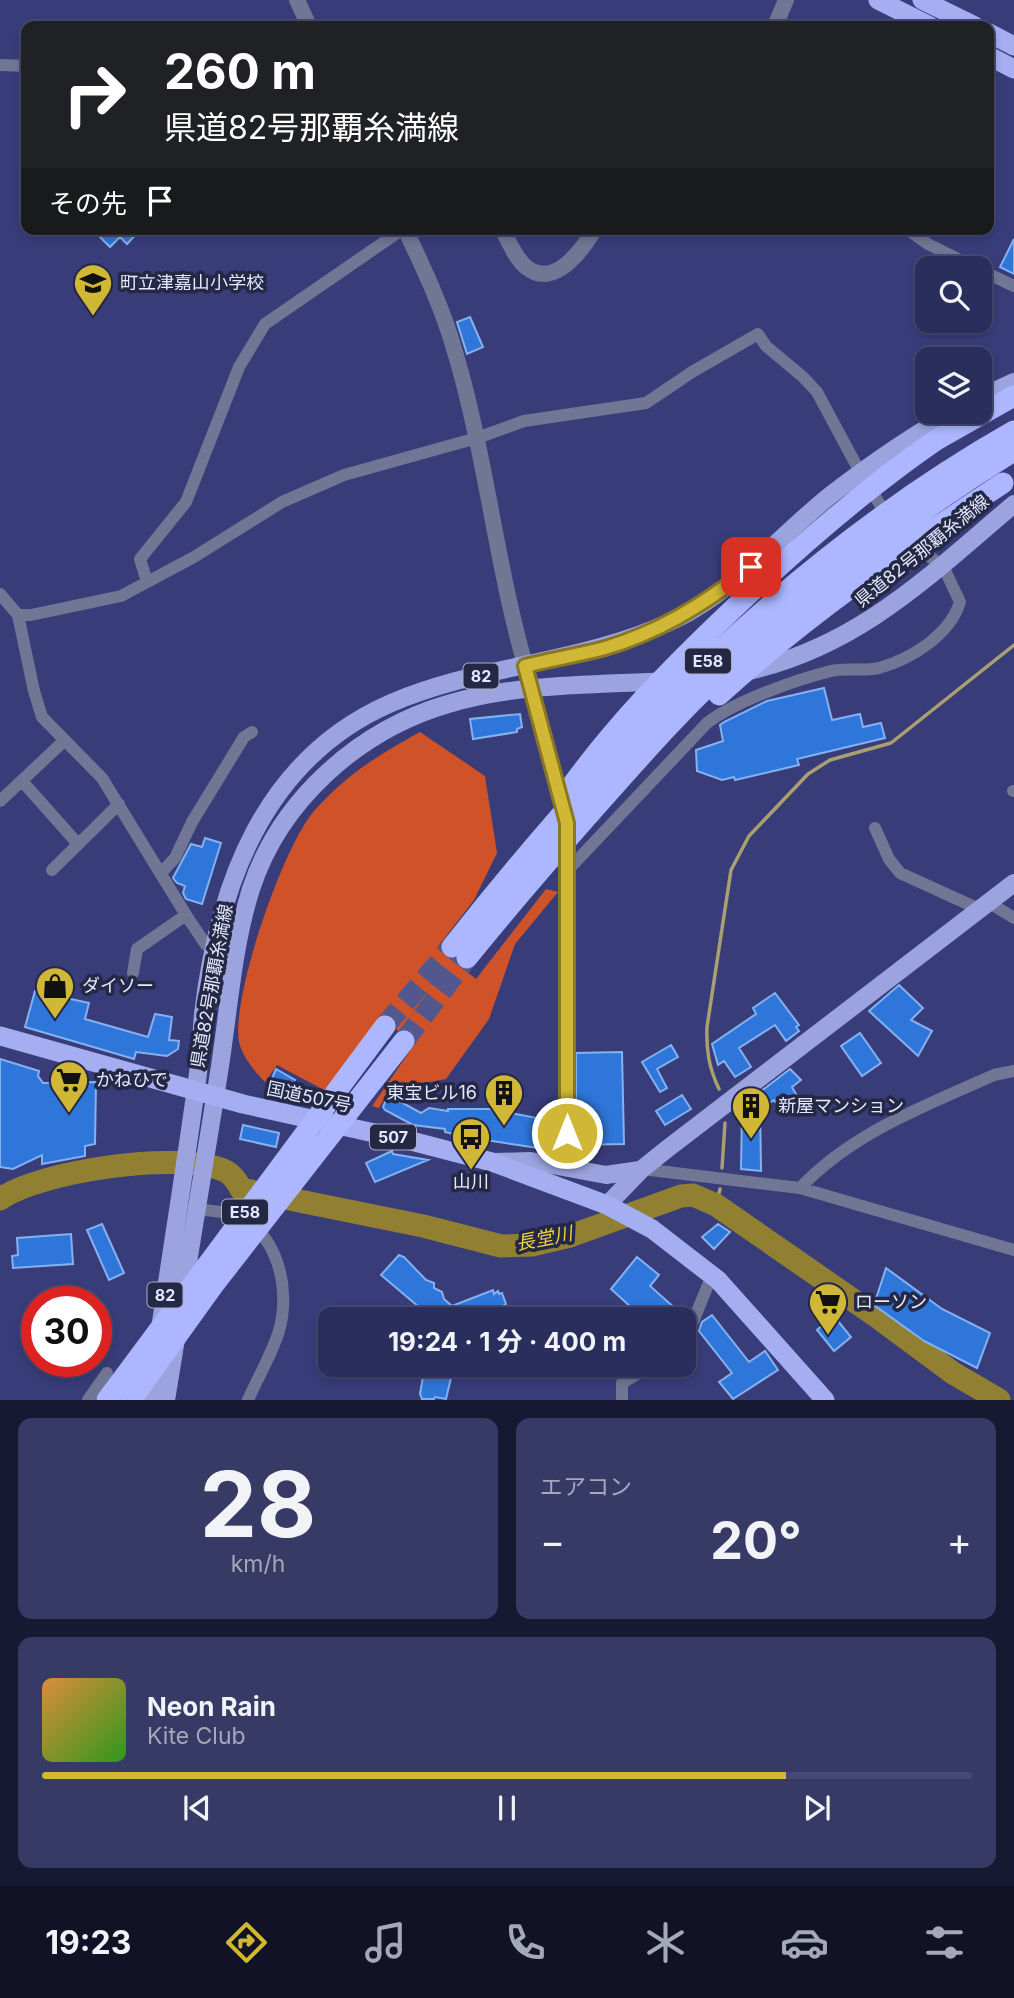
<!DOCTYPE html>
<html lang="ja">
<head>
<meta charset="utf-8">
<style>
  body { margin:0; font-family:Inter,"Noto Sans JP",sans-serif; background:#363a65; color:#f1f3f6; height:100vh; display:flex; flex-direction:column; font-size:26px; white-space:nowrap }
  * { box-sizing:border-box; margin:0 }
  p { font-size:23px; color:#a5a8bb }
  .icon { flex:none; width:38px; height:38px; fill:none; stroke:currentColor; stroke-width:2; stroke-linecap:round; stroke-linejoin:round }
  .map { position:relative; height:1400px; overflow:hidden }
  .details { display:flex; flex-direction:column; gap:18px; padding:18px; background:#171933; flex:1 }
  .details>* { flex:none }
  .hud { position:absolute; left:21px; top:21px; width:973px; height:214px; border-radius:14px; box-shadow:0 4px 10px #0003,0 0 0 2px #464a72; background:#202124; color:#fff; overflow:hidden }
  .tools { position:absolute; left:915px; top:256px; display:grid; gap:14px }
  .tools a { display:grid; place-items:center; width:77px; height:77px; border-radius:14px; background:#2a2e5c; box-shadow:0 4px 10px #0003,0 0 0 2px #464a72; font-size:35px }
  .speed { position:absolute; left:21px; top:1286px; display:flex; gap:14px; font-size:35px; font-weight:700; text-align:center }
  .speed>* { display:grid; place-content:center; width:91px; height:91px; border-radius:50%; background:#2a2e5c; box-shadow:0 4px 10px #0003,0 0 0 2px #464a72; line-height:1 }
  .speed .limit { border:10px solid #d22; background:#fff; color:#111 }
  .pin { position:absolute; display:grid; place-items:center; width:60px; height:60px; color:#fff; margin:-30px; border-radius:14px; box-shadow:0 4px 10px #0006 }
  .me { position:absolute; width:77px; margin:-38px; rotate:0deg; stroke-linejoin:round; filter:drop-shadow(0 0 5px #0008) }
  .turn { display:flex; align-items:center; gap:24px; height:147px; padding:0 28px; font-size:32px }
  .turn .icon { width:91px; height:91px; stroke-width:2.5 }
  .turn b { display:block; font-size:49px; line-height:60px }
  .then { display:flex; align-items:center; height:66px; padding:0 28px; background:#0003; gap:14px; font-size:26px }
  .big { font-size:52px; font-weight:700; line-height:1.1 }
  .details .widget { flex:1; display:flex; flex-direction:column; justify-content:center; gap:10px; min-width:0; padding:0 24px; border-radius:14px; background:#363a65 }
  .details .dial { align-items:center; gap:0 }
  .dial b { font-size:91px; line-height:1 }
  .song { display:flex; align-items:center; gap:21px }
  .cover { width:84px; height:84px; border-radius:10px; background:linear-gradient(135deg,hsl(30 70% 55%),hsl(110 70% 35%)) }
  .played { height:7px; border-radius:4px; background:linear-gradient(90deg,#d1b736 80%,#464a72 80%) }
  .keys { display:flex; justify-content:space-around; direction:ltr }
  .heat { display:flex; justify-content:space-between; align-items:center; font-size:38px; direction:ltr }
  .details .tiles { flex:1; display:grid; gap:18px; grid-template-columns:1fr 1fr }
  .widget:last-child { grid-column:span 2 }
  .trip { position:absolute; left:318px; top:1307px; width:378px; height:70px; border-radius:14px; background:#2a2e5c; box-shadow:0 4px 10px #0003,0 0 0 2px #464a72; font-weight:700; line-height:70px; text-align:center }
  .dock { display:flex; height:112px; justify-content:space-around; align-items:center; background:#111225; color:#a5a8bb }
  .dock .icon { width:49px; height:49px }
  .dock .selected { color:#d1b736 }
  .dock b { font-size:32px; color:#f1f3f6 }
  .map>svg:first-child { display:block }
  .forest { fill:#cf5229 }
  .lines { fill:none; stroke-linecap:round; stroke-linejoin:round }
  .stream { stroke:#aa9f6e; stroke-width:3.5 }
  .river { stroke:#918031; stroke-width:23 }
  .building { fill:#2e76d9; stroke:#86b1f0; stroke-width:2 }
  .motorway-tunnel { stroke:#52578e; stroke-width:21; stroke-dasharray:21 10; stroke-linecap:butt }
  .minor { stroke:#717694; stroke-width:12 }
  .tertiary { stroke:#717694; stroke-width:16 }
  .primary { stroke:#9ca4e0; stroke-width:18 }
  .trunk { stroke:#a4aef0; stroke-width:19 }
  .motorway { stroke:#acb7ff; stroke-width:21 }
  .motorway-bridge { stroke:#acb7ff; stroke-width:21 }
  .route-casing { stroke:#887723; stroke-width:18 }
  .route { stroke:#d1b736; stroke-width:12 }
  .labels { text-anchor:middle; stroke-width:7; stroke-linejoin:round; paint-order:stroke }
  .shield { fill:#252844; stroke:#aaaec6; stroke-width:2 }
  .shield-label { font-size:16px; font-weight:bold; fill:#e3e8fe }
  .poi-label { font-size:18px; fill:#e3e8fe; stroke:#252844; text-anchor:start }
  .street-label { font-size:18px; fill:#e3e8fe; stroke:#252844 }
  .water-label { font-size:19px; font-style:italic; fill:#eed140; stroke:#252844 }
</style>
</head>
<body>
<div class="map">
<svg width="1014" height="1400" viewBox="0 0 1014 1400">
  <rect width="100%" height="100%" fill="#383d7a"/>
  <path class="forest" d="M420,732l65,44 12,77 -23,47 -37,48 39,31 70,-90 12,3 -43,52 -26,75 -43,60 -57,11 -10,18 -7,-2 42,-61 -30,-27 -60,72 -47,-25 -12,17c-10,-10 -23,-26 -26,-40 -8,-46 44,-195 75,-231 33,-37 63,-55 106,-79z"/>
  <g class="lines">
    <path class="stream" d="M719,1089c-10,-21 -13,-39 -12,-62l24,-157 18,-34 59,-62 22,-14 61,-17 123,-98
      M722,1168l3,-45
      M716,1205l4,-16"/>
    <path class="river" d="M0,1199c40,-28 177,-48 223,-29 8,3 14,11 18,19l182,37 78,20 31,-1 38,-9 111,-40 12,-1 23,10 160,111 77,57 46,27"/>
  </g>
  <path class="building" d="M92,229h49l-14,15 -7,-7 -10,10z
    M1014,239v35l-14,-7z
    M470,317l13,30 -16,7 -10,-32z
    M824,688l8,32 28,-6 3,13 18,-4 4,15 -88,21 2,6 -64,15 -1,-3 -12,3 -25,-9 -1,-21 27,-9 -3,-16 4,-3 43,-21z
    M520,714l2,13 -5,2v3l-44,7 -3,-20z
    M205,838l16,5 -19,61 -16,-5 -3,-6 2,-7 -8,-3 -4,-5 18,-34 11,3z
    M899,985l24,23 -12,12 21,11 -14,25 -49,-45z
    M35,991l54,12 -4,16 63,18 7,-23 17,3 -3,23 10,1 -1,8 -11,7 -31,-4 -2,7 -109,-32z
    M775,993l24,32 -3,2 3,4 -13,10 -11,-16 -36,23 12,19 -16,10 -11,-16 -6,4 -6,-21 44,-30 -3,-6z
    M860,1033l21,30 -19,13 -21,-30z
    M671,1045l7,12 -21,12 10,19 -7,4 -18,-30z
    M622,1052l2,92 -48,1v-92z
    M0,1059l39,12 -1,5 5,7 53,-1 -1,62 -10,2v10l-43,8v-9l-29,14 -13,-2z
    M276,1069l19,11 -7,17 -20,-9z
    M790,1069l11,11 -9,7 10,18 -15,8 -5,-9 -3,2 -5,-6 -9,6 -9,-11z
    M388,1095l33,18 8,-5 19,3v-2h41l69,13v29l-92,-14 -21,-5v-3l-32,-4 -28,-15 -2,-3z
    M682,1095l9,14 -26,16 -9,-14z
    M748,1104h12l1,67 -20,-2 1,-58z
    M243,1125l36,8 -3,14 -36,-8z
    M392,1151l1,3 35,6 -53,22 -9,-19z
    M102,1224l22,49 -15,7 -22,-50z
    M718,1224l12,8 -16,17 -12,-12z
    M71,1234l2,30 -60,4 -1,-12 6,-1 -1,-17z
    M399,1255l5,2 22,23 8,3v5l8,4 2,7 8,7 41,-16 1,4 4,-3 1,3 3,-1 4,11 -5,3 4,8 -4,5h-74l-1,-7 -45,-38z
    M637,1257l22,18 -9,11 35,31 -1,3h-39l-34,-31z
    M886,1268l56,41 48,24 -13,35 -53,-27 -50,-36z
    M712,1315l37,47 16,-11 13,19 -45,29 -14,-17 13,-9 -33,-42 3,-9z
    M834,1316l17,21 -17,14 -17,-21z
    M425,1365h29l-8,34 -11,-2 -1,2h-12l-2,-5z"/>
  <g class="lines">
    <path class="motorway-tunnel" d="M385,1026l67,-79
      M404,1041l63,-83"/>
    <path class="minor" d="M0,65l26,1
      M907,229l21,15 48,24
      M980,270l34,16
      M147,582l-7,-23 46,-57 53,-135 26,-43 138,-95
      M0,594l18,21 16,76 8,26 60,61 84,137 20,30 8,4
      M18,615h13l90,-19 73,-39 88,-55 62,-27 133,-37 47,-17 122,-18 46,-31 66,-38 8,12 37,31 14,15 44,82 28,45
      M532,688l33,128
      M22,781l56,63
      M1013,791h1
      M0,801l65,-61
      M875,828l14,31 11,14 79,36
      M52,870l67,-66
      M567,871l140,-148c29,-22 88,-43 124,-52 15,-4 33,1 48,-3 32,-9 71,-33 81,-66l-17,-36 -36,-25
      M161,873l14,-15 17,-36 52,-85 8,-5
      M988,902l26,16
      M133,973l4,-24 49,-34
      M567,1166v-300
      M642,1169l158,19 214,62
      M800,1188c53,-56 125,-82 194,-113l20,-4
      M197,1209c12,2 27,2 38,6 43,17 56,74 44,116 -7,23 -21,46 -31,69
      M684,1344l28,-69
      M88,1400l19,-27
      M622,1400v-17l30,-18"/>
    <path class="tertiary" d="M297,0l12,26
      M775,26l11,-26
      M405,229c19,40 38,80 50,123 33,110 42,226 77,336
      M502,229c7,12 13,29 24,38 28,23 56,-17 69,-38"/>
    <path class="primary" d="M980,398l34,-16
      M744,672c113,-24 185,-96 270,-168
      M495,1162l36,-1 75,14 34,-5
      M607,1205l35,-36 25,-20 347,-266
      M182,1301c12,-79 26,-157 38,-235 9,-59 13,-120 31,-177 29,-89 108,-159 197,-185 71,-21 147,-19 220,-23
      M160,1329c12,-81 25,-161 36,-241 4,-25 5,-50 7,-74 15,-128 60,-254 186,-310 91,-40 194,-40 285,-84 62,-30 105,-84 158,-126 39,-30 81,-59 124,-83
      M149,1400l5,-33
      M166,1400l10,-61"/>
    <path class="trunk" d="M878,0l52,26
      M922,0l53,26
      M989,33l25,13
      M989,56l25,13
      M0,1036l243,68 172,38 77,20 115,43 45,24 66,51 107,120"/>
    <path class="motorway" d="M936,440l78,-44"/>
    <path class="motorway-bridge" d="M719,695c89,-81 184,-146 284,-212
      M570,788c47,-65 103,-122 161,-177 65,-62 131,-120 205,-171
      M452,947c158,-201 338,-389 562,-516
      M467,958c46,-57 93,-111 142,-166 40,-45 80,-90 125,-130 87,-79 180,-149 280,-211
      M107,1400l278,-374
      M131,1400l84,-117 189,-242"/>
  </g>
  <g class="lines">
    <g class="route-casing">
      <path id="route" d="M567,1133v-310l-42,-157c27,-7 54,-11 80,-18 55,-16 102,-45 146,-81"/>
    </g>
    <use href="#route" class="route"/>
  </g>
  <defs>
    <g id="school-pin" transform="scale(2.0125)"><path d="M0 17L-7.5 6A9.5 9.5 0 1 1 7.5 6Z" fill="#d1b736" stroke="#252844"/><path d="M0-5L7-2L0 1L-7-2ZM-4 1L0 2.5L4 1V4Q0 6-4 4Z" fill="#111"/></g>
    <g id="shop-pin" transform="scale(2.0125)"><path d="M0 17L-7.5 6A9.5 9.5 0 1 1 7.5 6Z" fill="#d1b736" stroke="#252844"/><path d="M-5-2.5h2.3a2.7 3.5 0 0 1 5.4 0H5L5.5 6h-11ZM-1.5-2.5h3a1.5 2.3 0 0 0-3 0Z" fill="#111"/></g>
    <g id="supermarket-pin" transform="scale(2.0125)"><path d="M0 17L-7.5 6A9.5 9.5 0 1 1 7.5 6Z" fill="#d1b736" stroke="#252844"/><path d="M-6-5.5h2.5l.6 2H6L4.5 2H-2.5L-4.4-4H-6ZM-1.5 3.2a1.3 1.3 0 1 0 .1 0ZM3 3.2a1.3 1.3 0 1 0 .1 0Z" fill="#111"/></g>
    <g id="building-pin" transform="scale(2.0125)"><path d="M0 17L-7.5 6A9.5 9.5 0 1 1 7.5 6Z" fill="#d1b736" stroke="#252844"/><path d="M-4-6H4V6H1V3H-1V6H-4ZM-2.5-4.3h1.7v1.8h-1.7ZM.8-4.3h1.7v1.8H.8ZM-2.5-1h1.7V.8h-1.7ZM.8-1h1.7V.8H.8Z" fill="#111"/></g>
    <g id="bus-pin" transform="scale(2.0125)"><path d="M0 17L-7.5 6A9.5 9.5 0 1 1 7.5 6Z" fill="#d1b736" stroke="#252844"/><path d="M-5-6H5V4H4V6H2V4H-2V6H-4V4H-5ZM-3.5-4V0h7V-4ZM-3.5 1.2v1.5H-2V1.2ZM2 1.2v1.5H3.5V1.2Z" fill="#111"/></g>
  </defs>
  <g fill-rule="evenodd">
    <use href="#school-pin" x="93" y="283"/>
    <use href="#shop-pin" x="55" y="986"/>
    <use href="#supermarket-pin" x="69" y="1080"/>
    <use href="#building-pin" x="504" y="1093"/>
    <use href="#building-pin" x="751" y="1106"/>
    <use href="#bus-pin" x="471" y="1137"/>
    <use href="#supermarket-pin" x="828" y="1302"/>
  </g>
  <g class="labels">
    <g class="shield">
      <rect x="685" y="648.5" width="46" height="25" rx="5"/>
      <rect x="463.5" y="663.5" width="35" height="25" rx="5"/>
      <rect x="370" y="1124.5" width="46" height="25" rx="5"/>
      <rect x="222" y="1199.5" width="46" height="25" rx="5"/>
      <rect x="147.5" y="1282.5" width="35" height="25" rx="5"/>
    </g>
    <g class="shield-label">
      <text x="708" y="667">E58</text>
      <text x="481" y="682">82</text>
      <text x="393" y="1143">507</text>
      <text x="245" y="1218">E58</text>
      <text x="165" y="1301">82</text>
    </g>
    <g class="poi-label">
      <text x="120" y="289">町立津嘉山小学校</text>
      <text x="82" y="992">ダイソー</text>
      <text x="96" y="1086">かねひで</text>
      <text x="477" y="1099" text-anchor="end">東宝ビル16</text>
      <text x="778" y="1112">新屋マンション</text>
      <text x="471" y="1188" text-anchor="middle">山川</text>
      <text x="855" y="1308">ローソン</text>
    </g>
    <g class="street-label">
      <text transform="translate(922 551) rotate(-39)" y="6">県道82号那覇糸満線</text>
      <text transform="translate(212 986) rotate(-80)" y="6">県道82号那覇糸満線</text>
      <text transform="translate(309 1097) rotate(12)" y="6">国道507号</text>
    </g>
    <g class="water-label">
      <text transform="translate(544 1238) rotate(-11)" y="7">長堂川</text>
    </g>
  </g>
</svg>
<div class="tools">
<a><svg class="icon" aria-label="search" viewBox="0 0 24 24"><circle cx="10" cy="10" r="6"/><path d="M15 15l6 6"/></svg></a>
<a><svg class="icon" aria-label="layers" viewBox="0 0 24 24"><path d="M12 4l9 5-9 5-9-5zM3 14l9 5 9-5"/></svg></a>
</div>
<div class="speed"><div class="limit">30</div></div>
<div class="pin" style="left:751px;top:567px;background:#d93025"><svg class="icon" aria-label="arrive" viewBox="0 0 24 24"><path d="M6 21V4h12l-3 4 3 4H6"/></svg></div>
<svg class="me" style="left:567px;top:1133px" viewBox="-20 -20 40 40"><circle r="17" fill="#d1b736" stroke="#fff" stroke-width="3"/><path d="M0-11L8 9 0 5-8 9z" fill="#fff"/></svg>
<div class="trip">19:24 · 1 分 · 400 m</div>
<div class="hud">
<div class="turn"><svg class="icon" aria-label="right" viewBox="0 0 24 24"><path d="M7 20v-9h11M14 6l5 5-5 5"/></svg><div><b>260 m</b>県道82号那覇糸満線</div></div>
<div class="then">その先<svg class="icon" aria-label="arrive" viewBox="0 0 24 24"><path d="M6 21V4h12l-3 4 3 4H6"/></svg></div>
</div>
</div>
<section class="details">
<div class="tiles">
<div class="widget dial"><b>28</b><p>km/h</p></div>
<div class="widget"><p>エアコン</p>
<div class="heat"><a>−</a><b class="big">20°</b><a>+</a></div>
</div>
<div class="widget">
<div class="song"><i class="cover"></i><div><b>Neon Rain</b><p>Kite Club</p></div></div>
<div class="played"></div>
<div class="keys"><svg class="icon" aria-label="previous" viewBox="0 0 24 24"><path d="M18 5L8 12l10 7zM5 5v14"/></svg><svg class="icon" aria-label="pause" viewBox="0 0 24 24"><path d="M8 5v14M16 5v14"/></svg><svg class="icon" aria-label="next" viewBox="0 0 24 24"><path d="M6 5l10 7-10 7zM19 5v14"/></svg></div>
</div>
</div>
</section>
<nav class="dock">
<b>19:23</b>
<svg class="icon selected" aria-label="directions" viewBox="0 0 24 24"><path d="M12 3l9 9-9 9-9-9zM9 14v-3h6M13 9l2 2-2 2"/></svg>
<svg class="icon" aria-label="music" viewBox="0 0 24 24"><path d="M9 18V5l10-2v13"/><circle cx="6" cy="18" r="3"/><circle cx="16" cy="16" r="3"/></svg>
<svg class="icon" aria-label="phone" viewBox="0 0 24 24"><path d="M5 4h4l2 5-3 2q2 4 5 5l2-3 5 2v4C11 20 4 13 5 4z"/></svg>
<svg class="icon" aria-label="climate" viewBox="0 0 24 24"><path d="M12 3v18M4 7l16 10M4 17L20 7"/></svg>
<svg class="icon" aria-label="car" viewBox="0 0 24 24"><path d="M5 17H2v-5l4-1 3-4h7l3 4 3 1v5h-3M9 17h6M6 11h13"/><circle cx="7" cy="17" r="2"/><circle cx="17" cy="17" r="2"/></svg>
<svg class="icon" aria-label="filters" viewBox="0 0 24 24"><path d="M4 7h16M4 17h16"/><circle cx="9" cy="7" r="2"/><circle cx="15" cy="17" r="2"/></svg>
</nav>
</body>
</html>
